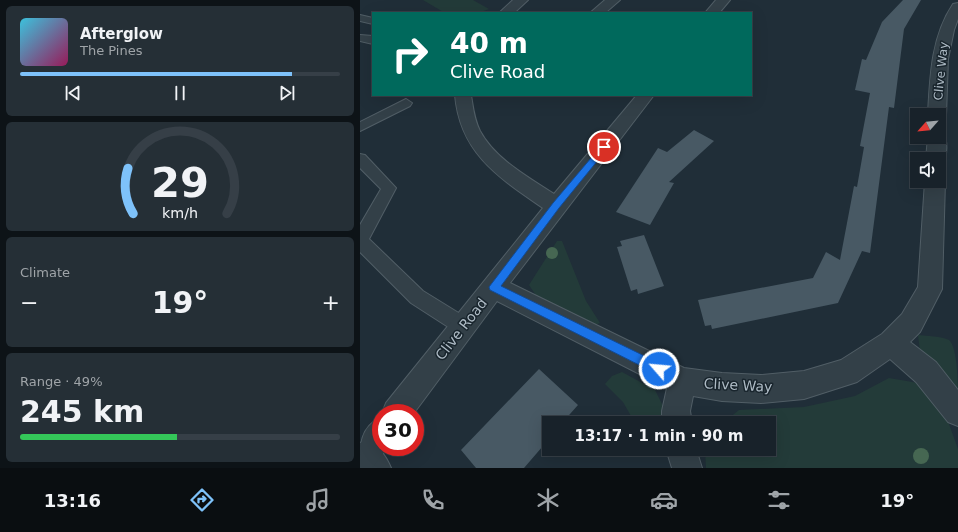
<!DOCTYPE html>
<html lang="en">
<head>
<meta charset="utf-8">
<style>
  body { margin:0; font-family:"DejaVu Sans",sans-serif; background:#252f36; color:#f1f3f6; height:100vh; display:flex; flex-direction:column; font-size:15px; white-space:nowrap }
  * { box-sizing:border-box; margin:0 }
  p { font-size:13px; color:#9fa4a8 }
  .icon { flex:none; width:22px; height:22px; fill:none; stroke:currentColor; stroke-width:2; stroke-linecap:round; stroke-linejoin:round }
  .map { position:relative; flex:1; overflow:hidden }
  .sheet { display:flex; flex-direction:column; gap:6px; padding:6px; background:#0d1317; width:360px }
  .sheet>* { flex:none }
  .banner { position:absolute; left:12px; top:12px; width:380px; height:84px; border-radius:0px; box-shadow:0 4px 16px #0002,0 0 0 1px #363f47; background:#00695c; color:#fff; overflow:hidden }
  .needle { width:26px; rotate:243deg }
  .buttons { position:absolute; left:550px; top:108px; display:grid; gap:8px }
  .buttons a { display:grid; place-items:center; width:36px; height:36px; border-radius:0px; background:#18222a; box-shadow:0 4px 16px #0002,0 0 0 1px #363f47; font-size:20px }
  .speed { position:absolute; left:12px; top:404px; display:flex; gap:8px; font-size:20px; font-weight:700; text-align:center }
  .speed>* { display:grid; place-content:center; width:52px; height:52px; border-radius:50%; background:#18222a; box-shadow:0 4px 16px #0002,0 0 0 1px #363f47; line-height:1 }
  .speed .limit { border:6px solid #d22; background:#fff; color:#111 }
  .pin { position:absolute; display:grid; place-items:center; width:34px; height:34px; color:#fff; margin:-17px; border:2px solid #fff; border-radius:50%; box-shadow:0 1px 4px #0007 }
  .me { position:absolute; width:44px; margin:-22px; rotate:297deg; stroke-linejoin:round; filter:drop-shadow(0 0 3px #0008) }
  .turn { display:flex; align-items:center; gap:14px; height:84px; padding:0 12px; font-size:18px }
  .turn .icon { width:52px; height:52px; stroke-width:2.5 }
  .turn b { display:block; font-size:28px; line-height:34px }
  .big { font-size:30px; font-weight:700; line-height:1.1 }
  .sheet .card { flex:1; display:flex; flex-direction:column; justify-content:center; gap:6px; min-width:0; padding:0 14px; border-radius:6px; background:#252f36 }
  .sheet .dial { align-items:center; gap:0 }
  .dial svg { height:104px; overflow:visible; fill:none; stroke:#363f47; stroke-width:7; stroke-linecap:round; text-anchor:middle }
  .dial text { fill:#f1f3f6; stroke:none }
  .song { display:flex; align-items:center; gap:12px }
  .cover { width:48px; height:48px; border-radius:6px; background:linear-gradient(135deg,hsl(190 70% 55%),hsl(330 70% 35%)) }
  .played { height:4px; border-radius:2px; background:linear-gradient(90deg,#7ec2fa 85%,#363f47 85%) }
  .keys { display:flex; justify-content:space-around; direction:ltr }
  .heat { display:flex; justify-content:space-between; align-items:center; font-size:22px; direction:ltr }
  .charge { height:6px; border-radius:3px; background:linear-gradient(90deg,#34c759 49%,#363f47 0) }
  .trip { position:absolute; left:182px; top:416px; width:234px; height:40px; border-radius:0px; background:#18222a; box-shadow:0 4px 16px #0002,0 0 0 1px #363f47; font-weight:700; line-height:40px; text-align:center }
  .dock { display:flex; height:64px; justify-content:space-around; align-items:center; background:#0a0e11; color:#9fa4a8 }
  .dock .icon { width:28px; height:28px }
  .dock .on { color:#7ec2fa }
  .dock b { font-size:18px; color:#f1f3f6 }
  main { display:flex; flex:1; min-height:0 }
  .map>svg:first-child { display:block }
  .green { fill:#233b39 }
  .building { fill:#485964 }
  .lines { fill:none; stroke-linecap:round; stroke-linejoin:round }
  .service-casing { stroke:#515e66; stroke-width:2 }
  .minor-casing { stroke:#515e66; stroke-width:2 }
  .service { fill:#334048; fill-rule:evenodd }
  .minor { fill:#334048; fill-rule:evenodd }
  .tree { fill:#466752 }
  .route { fill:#1a73e8; stroke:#114b97 }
  .labels { text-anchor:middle; stroke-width:3; stroke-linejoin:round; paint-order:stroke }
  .far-street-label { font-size:12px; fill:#aebbc5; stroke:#19252d }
  .street-label { font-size:14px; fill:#aebbc5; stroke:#19252d }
</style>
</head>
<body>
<main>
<section class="sheet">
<div class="card">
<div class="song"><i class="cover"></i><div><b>Afterglow</b><p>The Pines</p></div></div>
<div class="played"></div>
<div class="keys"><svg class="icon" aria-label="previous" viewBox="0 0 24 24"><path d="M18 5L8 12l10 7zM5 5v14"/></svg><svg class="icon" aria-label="pause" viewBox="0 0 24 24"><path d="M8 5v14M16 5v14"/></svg><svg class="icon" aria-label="next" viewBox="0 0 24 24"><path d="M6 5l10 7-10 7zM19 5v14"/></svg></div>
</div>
<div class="card dial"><svg viewBox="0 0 100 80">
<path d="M14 69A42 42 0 1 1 86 69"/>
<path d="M14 69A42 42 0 0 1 10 34" stroke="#7ec2fa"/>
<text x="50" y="56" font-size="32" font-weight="700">29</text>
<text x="50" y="72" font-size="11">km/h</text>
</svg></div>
<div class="card"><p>Climate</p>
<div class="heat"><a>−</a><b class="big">19°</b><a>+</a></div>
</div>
<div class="card"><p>Range · 49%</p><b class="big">245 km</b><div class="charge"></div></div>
</section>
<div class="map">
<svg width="598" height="468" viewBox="0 0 598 468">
  <rect width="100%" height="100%" fill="#202e38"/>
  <path class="green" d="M63,0h50l16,9 -11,4h-33z
    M197,241h5l24,60 14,22 -5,2 -56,-25 -10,-15z
    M558,335c8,1 24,1 31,5 9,8 9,46 9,59l-38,-48z
    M262,372l33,18 11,22v11h-31l-12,-21 -18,-18 7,-8z
    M529,378l29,5 23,19 17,47v19h-252l-1,-19h64v-26h-46l16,-13 65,-3 51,-11z"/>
  <path class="building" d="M543,0h18l-17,29 -10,79 -5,-1 -19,146 -8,-2 -24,52 -126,26 -1,-4 -6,1 -7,-26 115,-22 13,-26 14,8 14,-74 3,1 7,-40 -4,-1 10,-53 -15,-3 7,-31 4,1 16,-38z
    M334,130l20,11 -45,41 5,1 -24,42 -34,-13 42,-64 9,4z
    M284,235l20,51 -26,8 -1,-5 -6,2 -14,-44 5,-1 -2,-5z
    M179,369l39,36 -16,18h-13v16l-25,29h-48l-15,-18z"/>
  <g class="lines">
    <g class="service-casing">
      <path id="service" d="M0,15l13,3v6l-13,-3z
        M0,35l13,1v8l-13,-3z
        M46,99l6,4 -2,3 -50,25v-9z
        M0,154l5,1 31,33 -27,51 54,52 47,29 2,6 -2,6 -7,3 -7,-3 -45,-29 -51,-51v-27l21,-36 -21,-21z
        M6,440c12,5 20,16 25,28h-25l-6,-7v-18z"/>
    </g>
    <g class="minor-casing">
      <path id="minor" d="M153,0h15l-14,13h-15z
        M245,0h15l-15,13h-15z
        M356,0h14l-11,13h-14z
        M598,3v16l-4,11 -6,29 -2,56 -3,4 -4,1v-5h-11c2,-38 3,-78 25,-111z
        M95,95h16c2,12 3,24 9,36 15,28 48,46 74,63l83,-99h17l-144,188 174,85 38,5 39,2 43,-4 37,-11 41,-26 20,-20 16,-27 7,-106h14v-6l3,1 3,5 -3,108 -22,43 -10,10 26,20 22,28v36l-10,-4 -32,-40 -26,-23 -33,23 -53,17 -43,4 -39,-2 -29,-5 -3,15 2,12h-30v-12l5,-23 -170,-87 -83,112h-32l4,-10 157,-195c-45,-31 -83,-55 -88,-113z
        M579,131l4,2c5,7 4,23 0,31l-4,1v-6h-13l2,-22h11z
        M21,417v30h7l-16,21h-12c0,-24 0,-40 21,-51z
        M306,449h30l6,19h-30z"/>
    </g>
    <use href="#service" class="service"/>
    <use href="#minor" class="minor"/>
  </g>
  <g class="tree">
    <circle cx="192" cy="253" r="6"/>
    <circle cx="561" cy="456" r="8"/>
  </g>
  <path class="route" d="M244,144l3,1v4l-48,59 -58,78 162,79 2,4 -2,4 -4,2 -169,-85 -1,-3 64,-84 49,-58z"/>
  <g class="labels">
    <g class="far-street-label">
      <text transform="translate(581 71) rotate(-84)" y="4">Clive Way</text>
    </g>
    <g class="street-label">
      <text transform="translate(101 329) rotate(-52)" y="5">Clive Road</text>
      <text transform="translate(378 385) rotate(3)" y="5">Clive Way</text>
    </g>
  </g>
</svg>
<div class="buttons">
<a><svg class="needle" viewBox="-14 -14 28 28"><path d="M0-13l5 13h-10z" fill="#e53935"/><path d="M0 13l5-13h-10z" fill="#9fa4a8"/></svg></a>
<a><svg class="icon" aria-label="sound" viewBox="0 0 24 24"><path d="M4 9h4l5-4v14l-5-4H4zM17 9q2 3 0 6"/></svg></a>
</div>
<div class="speed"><div class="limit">30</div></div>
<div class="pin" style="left:244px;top:147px;background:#d93025"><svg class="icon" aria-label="arrive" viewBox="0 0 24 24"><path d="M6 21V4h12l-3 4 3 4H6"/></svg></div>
<svg class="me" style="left:299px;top:369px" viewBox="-20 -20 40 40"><circle r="17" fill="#1a73e8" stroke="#fff" stroke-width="3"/><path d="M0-11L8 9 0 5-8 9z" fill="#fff"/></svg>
<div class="trip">13:17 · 1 min · 90 m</div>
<div class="banner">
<div class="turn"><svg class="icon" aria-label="right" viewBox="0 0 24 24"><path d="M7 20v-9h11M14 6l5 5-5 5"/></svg><div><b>40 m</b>Clive Road</div></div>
</div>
</div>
</main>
<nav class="dock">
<b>13:16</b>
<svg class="icon on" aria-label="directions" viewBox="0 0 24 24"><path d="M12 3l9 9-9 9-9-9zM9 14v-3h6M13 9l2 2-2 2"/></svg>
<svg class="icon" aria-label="music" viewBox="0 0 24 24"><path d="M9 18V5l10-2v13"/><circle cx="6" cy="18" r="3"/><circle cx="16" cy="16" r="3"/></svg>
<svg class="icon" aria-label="phone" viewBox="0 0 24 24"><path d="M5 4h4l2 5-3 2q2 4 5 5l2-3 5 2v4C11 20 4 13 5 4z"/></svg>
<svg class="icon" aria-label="climate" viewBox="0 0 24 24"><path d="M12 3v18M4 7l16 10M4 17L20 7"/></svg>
<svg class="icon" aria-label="car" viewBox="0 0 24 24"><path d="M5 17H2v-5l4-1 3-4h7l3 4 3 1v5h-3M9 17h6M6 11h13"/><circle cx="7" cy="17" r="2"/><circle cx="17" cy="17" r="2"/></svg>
<svg class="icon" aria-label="filters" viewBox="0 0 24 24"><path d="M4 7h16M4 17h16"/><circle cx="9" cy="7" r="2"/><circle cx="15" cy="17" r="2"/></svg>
<b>19°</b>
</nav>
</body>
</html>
